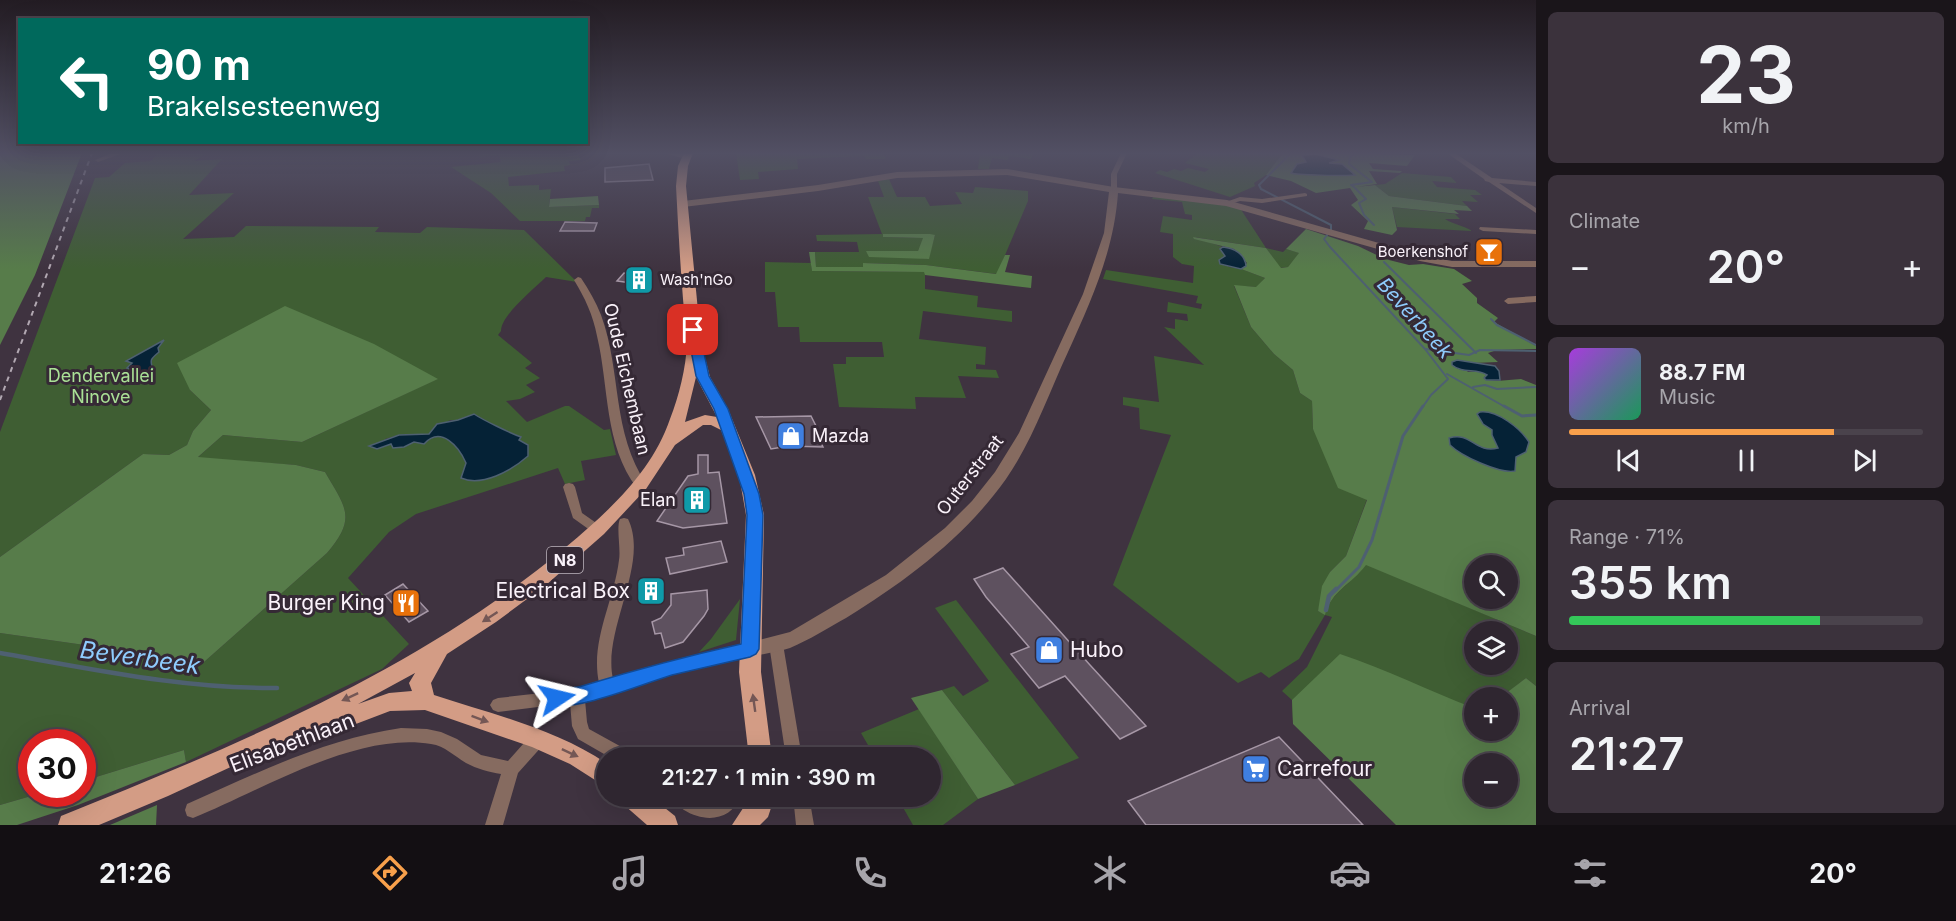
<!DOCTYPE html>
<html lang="en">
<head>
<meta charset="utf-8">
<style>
  body { margin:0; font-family:Inter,sans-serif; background:#3b323c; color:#f1f3f6; height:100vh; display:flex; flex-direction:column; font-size:22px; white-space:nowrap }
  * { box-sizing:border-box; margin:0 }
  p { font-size:20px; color:#a7a5ab }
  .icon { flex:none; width:33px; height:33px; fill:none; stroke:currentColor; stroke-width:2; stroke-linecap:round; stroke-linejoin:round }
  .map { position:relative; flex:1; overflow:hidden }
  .side { display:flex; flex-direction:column; gap:12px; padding:12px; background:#1a151a; width:420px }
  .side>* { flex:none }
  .top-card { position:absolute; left:18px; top:18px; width:570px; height:126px; border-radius:0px; box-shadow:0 6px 24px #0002,0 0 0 2px #4a434c; background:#00695c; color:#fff; overflow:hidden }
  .buttons { position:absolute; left:1464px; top:555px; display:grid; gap:12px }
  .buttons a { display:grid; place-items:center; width:54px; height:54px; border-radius:50%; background:#2f2630; box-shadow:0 6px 24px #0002,0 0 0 2px #4a434c; font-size:30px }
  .speed { position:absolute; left:18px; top:729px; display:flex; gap:12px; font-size:30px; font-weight:700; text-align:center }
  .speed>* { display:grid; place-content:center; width:78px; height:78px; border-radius:50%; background:#2f2630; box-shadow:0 6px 24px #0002,0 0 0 2px #4a434c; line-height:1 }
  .speed .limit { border:9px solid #d22; background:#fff; color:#111 }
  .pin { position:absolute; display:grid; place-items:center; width:51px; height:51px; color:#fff; margin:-26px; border-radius:12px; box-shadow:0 3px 9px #0006 }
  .me { position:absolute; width:66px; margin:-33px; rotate:80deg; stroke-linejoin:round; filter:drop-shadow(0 0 4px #0008) }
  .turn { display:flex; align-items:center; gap:21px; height:126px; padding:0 30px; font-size:27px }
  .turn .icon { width:78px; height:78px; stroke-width:2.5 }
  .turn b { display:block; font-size:42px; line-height:51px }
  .big { font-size:45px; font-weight:600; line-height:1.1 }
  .side .widget { flex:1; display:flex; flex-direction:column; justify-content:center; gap:9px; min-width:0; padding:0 21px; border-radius:9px; background:#3b323c }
  .side .dial { align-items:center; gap:0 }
  .dial b { font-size:78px; line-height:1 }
  .song { display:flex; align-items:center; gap:18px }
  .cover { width:72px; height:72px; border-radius:9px; background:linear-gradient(135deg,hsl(280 70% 55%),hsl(150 70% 35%)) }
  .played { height:6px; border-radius:3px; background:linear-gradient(90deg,#f8a04b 75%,#4a434c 75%) }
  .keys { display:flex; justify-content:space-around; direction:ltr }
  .heat { display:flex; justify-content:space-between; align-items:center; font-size:33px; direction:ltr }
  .charge { height:9px; border-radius:4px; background:linear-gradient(90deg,#34c759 71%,#4a434c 0) }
  .trip { position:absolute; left:596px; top:747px; width:345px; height:60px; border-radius:30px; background:#2f2630; box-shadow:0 6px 24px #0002,0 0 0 2px #4a434c; font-weight:600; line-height:60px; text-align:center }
  .dock { display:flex; height:96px; justify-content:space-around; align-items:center; background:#130f13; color:#a7a5ab }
  .dock .icon { width:42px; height:42px }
  .dock .current { color:#f8a04b }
  .dock b { font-size:27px; color:#f1f3f6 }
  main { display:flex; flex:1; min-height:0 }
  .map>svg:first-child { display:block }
  .green { fill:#3f5e33; fill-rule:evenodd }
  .forest { fill:#577c4a; fill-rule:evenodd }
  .water { fill:#052236; stroke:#4e6071; stroke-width:1.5 }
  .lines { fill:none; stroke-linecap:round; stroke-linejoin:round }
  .stream-far2 { stroke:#4e6071; stroke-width:2 }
  .stream-far1 { stroke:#4e6071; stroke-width:3 }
  .stream { stroke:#4e6071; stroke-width:4.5 }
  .building { fill:#5e515f; stroke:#a697a6; stroke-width:1.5 }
  .minor { fill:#866b60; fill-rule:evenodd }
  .tertiary { fill:#866b60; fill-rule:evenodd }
  .primary { fill:#d39c85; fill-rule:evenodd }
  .rail { stroke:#b2a8b2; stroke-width:2; stroke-dasharray:5 5; stroke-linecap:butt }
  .oneway { fill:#745755 }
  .route { fill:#1a73e8; stroke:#114b97; stroke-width:1.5 }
  .labels { text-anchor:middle; stroke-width:6; stroke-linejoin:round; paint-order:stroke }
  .far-poi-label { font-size:15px; fill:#faf2fa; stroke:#352935; text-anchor:end }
  .shield { fill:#352935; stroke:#bfb6bf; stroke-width:1.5 }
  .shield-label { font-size:16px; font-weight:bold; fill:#faf2fa }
  .park-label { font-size:18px; fill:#aae196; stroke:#352935 }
  .street-label { font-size:18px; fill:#faf2fa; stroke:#352935 }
  .poi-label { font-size:18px; fill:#faf2fa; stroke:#352935; text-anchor:start }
  .water-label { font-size:20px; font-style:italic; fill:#8fccfd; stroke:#352935 }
  .near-poi-label { font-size:21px; fill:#faf2fa; stroke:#352935; text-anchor:end }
  .near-street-label { font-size:21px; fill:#faf2fa; stroke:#352935 }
  .near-water-label { font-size:24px; font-style:italic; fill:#8fccfd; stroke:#352935 }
</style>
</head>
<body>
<main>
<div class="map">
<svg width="1536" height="825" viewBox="0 0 1536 825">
  <rect width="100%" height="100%" fill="#3f3340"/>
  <path class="green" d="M158,153h49l-13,8 28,-2 -33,36 45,-2 -51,46 51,-2 12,-11 133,1 -4,5 45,1 7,-6 97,3 53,52 -31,-5c-12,12 -45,38 -45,54l-3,4 34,28 -7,5 15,10 -14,7 9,7 -15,7 -14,2 21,21 38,-16h4l35,24 6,-1 6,26 -35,6 4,19 -20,4 -7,-16 -142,46 -27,18 -41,46 61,66 -27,25 -196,93 -2,-12 -101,31 -1,-39h-50v52h6l-38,11v-172l204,29 123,-109c30,-35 19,-45 -2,-81l-29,-7 -99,-7 26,-23 79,7 135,-63 -247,11 21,20 -18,21 -6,14 -18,10 -26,-1 -143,103v-125l95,-254 14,-1 16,-14 26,-2zM474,414c9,6 36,19 46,23l-1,3 -53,23c-7,-17 -25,-38 -43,-19l-9,-2 -10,5 -13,-3 -6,-5 14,-4 30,-1 21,-14h8z
    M479,153h99l3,7 -12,1 1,4 -6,1 1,5 -57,6 1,9 30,-1v5l12,-1 -2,18 50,-2v3h-7l-2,9h-4l-1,4h-65l-29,-28 -40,-26 50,-5 -2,-7 -19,2z
    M736,153h147l3,6h-20l-2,-3 -67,3 1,10 -40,3 1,7 -19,1z
    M980,153h54l-3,6 -21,-3 -3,4 -15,-2 -3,11h-11z
    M1197,153h86l-17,22 -12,8 1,3 -25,11 -75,-24 5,-3 7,2 7,-3 7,2 7,-3 17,4 4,-3 -24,-6z
    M1402,173l49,4 6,6 -25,-2 5,6 38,3 7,5h-12l8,7 -16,-1 5,5 -78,-10 -14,-11 10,-1z
    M889,179l8,18h28l5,9 32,-2 -7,-12 18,1 2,-6 53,4v10l-31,73 -71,-9 -62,-2 -1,4h-47l-1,-15h44l-2,-10 -40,-1 -1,-6 66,-1 -14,-37h16l-6,-16zM935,235l-7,24 -61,-7 51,-1 6,-13 -40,-1z
    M1153,197l50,4 37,7 26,40 17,4 3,-3 14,4 -12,14 -8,1 -14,-20 -72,-11 29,10 -3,2 5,7 -3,2 7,9 12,2 24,9 -8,9 -23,-1 17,41 23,27 19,16 7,23 12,8 1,28 54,70 -21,57 -16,16 -12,39 7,3c7,-23 27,-30 41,-50l170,72v50l-10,-8 -24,19 -28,1v21l-181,5 -1,-24 -10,-9 25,-24 25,-50 -7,-2 -26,44 -30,19 -8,-6 -23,11 -125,-98 58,-150 -31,-6 -1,-21 -16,-3v-8l36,5 -5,-46 50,9 -40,-38 11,2v-10l13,2 -1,-7 -20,-2 1,-10 33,7 1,-5 -6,-1 2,-7 -95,-17 3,-9 87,13 1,-17 -12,-2 -9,-7v-23l-13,-2 3,-16 29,4v-5l-7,-1 -3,-12 -30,-3zM1474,632h34v32h-34z
    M1392,207l63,7 5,5h-15c9,6 18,6 27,12l-75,-4z
    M765,262l46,1 1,8 113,1v17l53,7 -1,11 35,4v11l-89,-11 -4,28 67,8 -1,18 -9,-1v5l20,1 3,8 -41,-2 8,22 -51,-1 1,12 -77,-2 -6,-43h13v-7h38l-2,-15h-82l-1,-15h-21l-3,-35h-10z
    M740,599l-4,41 -37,12 12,-13z
    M956,600l123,158 -64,27 -73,-95 12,-4 9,10 26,-15 -54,-73z
    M919,709l59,90 -35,26h-30l-16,-28 33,-1v-38l-55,-1 -14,-24z"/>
  <path class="forest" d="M0,153h82l-47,122 -35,70z
    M1283,153l132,2 -8,11 -38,-3 4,6 29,2 -2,2 -31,-2 8,13 -21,3 19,-2 14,11 78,10 5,5 -18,-1 5,4 -67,-7 5,23 -5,5 -28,-6 4,-8 -17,-16 7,-5 -8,-12 -34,5 -25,-12 -25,-6z
    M598,196l1,9 -50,2 1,-8z
    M1306,229l52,17 27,13 24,6 14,-1 31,5 18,12 -10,3 15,14v5l21,15 -4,4 42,24v3l-39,1 -9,3 10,9 -25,1 -16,-3 11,12 11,-1 8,4 -3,2 2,3 11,1 24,-2 15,6v251l-170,-71c-15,20 -34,25 -41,50l-7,-4 4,-25 8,-14 16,-16 21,-56 -29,-12 -25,-59 -1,-28 -12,-8 -7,-23 -19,-16 -23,-27 -17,-42 22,2 9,-9 -24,-9 6,-6 -13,-14 -40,-10 -1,-2 73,11 15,20 7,-1 11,-14 -13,-4zM1474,566h34v32h-34z
    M883,234h47l5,1 -6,24 -60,-2 -3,-6h52l5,-13 -40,-1z
    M809,252h6l1,15h47v-4l63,2 70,9 9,-19h5l-5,17 27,4 -1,12 -106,-13 -1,-3 -112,-1z
    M285,306l89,38 64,35 -136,63 -79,-7 -25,22 98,8 29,7c21,36 32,46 2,81l-123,109 -204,-29v-76l143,-103 26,1 18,-10 6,-14 18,-21 -21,-20 -13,-27z
    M1340,654c46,15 89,37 134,54v22h34v-32l-7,-1 25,-19 10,8v139h-140l-103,-101 -1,-24zM1474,764h34v32h-34z
    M942,690l73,95 -37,14 -67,-101z
    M184,750l2,12 -108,43 -61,20h-17v-20l38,-11h44l1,-13z
    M157,805l-1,20h-46z"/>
  <path class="water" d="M1316,154l23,6 -10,3 13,1 13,11c-8,1 -60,0 -64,-2l6,-9 9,-2 -4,-7z
    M1223,247c11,1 22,7 23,19l-5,3 -21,-5 -1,-4 6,-4 -5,-7z
    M164,340l-6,8 1,4c-12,10 -7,8 -6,21l-3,6 -9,2 3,-6 -17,-7 5,-5 -6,-2z
    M1457,360l38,6 4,5 1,9h-14l-2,-2 3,-3c-11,-7 -24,-1 -35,-10v-3z
    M1480,412c17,-2 40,16 49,30l-3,10 -10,5 -1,14c-15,3 -54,-15 -65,-26l-1,-7c22,-7 26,16 49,10l-6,-13v-5l-9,-6 -6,-10z
    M474,414c9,6 36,19 47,23l-2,3 9,5v11c-17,15 -46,31 -67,22l5,-15c-7,-16 -25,-38 -42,-19l-10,-2 -10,5 -11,1 -2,-4 -14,5 -8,-3 30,-11 30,-1 8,-10 21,-4z"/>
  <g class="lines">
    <path class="stream-far2" d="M1291,153l-32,32 2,4 70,36v5l-7,9 6,8 95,102 23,30 -17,16 -9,13
      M1354,187l-3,-2 21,-3 -23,-18 1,-7 6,-4
      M1355,188l11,11 -7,4 5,12 10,10
      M1384,262l92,91
      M1491,319l6,6 39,20
      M1426,349l43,6 11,-5 56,1
      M1447,374l60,34
      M1473,387l12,-2 12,4 39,-2"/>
    <path class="stream-far1" d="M1504,406l18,10 14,-1
      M1335,591l24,-24 13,-27 31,-104 20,-30"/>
    <path class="stream" d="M1326,610l3,-14 7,-7
      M0,653c92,16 183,36 277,35"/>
  </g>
  <path class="building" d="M649,164l4,16 -48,2v-14z
    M565,222l32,1 -3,8h-34z
    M624,273l27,4 -6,8 -28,-4z
    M811,416l5,10h-3l10,21 -34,-1 -18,3 -15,-32z
    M698,455h10v18l11,-1 8,51 -44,5 -26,-7 31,-45 10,-2z
    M721,541l6,21 -57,12 -4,-16 18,-3 -1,-7z
    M1003,568l87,97 56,61 -26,13 -55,-63 -26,12 -5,-6 -23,-28 18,-7 -43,-50 -12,-18z
    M403,584l25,27 -19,11 -24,-27z
    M707,590l1,19 -4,7 -21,26 -18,6 -4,-15 -6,1 -3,-12 9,-4 10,-13v-11z
    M1279,737l84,88h-217l-18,-24z"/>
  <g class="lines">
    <path class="minor" d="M112,153h11l-25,9 -3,-2z
      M1121,153h6l-10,21v16l-3,2 -3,-2v-16z
      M1447,153h8l37,25 44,4v4l-37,-3 37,25v5l-47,-31 -4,-1 -1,-2z
      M1305,193l2,1v2l-45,7 -22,-2 -13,4 -4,-2 17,-6 22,2z
      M1480,227l56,3v4l-53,-3 -4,-2z
      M578,277l3,1c8,12 15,24 20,37 21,57 10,117 46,170l-2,3h-8c-33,-43 -28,-102 -40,-152 -4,-21 -12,-38 -23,-56z
      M1536,296v6l-28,2 -4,-3 4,-3z
      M569,483l4,1 2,3 7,26 20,14 2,3 -2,3h-8l-21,-15 -10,-31 2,-3z
      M624,518l4,1c22,45 -26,111 -15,160l58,-17 79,-19 5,2 2,4 -2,4 -5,2 -79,19 -86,26 2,22 2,7 38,21 5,3 2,5h-23l-33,-19 -6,-13 -2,-23 -72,9 -5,-2 -3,-5 3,-5 5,-2 79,-9 22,-6c-9,-42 15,-82 20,-123 2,-11 -3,-33 1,-41z
      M776,638l5,2 2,4 19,114h-16l-17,-114 2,-4z
      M401,728l26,1 14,3 16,7 24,16 27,6 24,-27 6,-2 6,2 2,5 -2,5 -26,29 -15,52h-18l16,-51c-12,-2 -24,-5 -35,-11 -12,-7 -21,-17 -35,-19 -74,-13 -171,47 -238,74l-6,-2 -2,-6 2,-6c70,-31 138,-65 214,-76z
      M671,796h22l13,7 7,-1 8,-6h20c-10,25 -36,27 -57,14 -6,-4 -10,-7 -13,-14z
      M793,796h16l5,29h-18z"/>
    <path class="tertiary" d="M664,153h17l9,4 -4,2z
      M1007,169l107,18 113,13 198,56 27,5h84v6h-84l-32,-6 -194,-55 -108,-13c-4,58 -27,108 -50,159 -20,43 -35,88 -62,127 -41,58 -100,102 -160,139 -18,10 -37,22 -56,30 -13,4 -27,6 -40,9l-7,-3 -2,-5 2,-5 47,-12 96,-57 59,-47 27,-27 23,-29 24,-39 64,-139 21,-61 5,-41 -102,-17 -110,3 -79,13 -135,16 -5,-3 5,-3 135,-16 79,-13z"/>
    <path class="primary" d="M684,153h9l-5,13 -2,20 15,156 9,35 18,32 27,66 9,40 -3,157 11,86h-23l-10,-86 7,-157 -7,-40 -18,-45 -10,-5h-8l-28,20 -29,44 -42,45 -58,51 -50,37 -49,32 -16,29 3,12c58,19 121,34 172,68v24l-36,-23 -38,-17 -107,-37 -35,1 -134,51 -8,-3 -80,37 -69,29h-41l3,-9c176,-71 358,-146 505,-269 42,-35 86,-75 104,-128 9,-23 16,-51 17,-76 1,-15 -3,-30 -4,-44 -3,-38 -5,-75 -7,-113l2,-20zM696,377l21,40 -12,-2 -20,7zM415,673l-6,10 3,8 -23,2 -31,11z
      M619,796h31l25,20 3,9h-31l-24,-21z
      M751,796h24l-7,21 -8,8h-28z"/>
    <path class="rail" d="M0,400l92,-247"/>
  </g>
  <defs><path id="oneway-solid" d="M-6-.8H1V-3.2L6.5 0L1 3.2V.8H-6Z" transform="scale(1.5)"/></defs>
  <g class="oneway">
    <use href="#oneway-solid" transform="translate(490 617) rotate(147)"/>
    <use href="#oneway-solid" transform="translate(350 697) rotate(155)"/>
    <use href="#oneway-solid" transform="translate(754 703) rotate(-98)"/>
    <use href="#oneway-solid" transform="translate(480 719) rotate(20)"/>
    <use href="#oneway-solid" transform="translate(570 753) rotate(25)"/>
  </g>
  <linearGradient id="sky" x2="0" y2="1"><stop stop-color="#231c23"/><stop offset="0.57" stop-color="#525064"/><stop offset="1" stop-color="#525064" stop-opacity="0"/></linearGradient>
  <rect width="1536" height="269" fill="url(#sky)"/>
  <path class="route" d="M693,327l6,3 10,46 19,33 31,85 4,21 -4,134 -3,5 -6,3c-26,6 -52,12 -78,18 -27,8 -98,38 -122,29l-2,-6 2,-6c11,-4 22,-3 32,-6 53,-16 105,-30 159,-42l6,-129 -3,-21 -30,-85 -18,-33 -9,-46z"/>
  <defs>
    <g id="bar-square" transform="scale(1.5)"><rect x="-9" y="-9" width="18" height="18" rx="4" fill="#e8710a" stroke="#352935"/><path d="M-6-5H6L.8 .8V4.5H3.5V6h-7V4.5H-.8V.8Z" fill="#fff"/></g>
    <g id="building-square" transform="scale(1.5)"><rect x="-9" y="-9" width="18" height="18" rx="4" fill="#0f9aa8" stroke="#352935"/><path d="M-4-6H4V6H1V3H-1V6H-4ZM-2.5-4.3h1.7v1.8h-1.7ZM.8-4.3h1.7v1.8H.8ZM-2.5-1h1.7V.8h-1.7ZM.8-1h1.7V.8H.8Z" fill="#fff"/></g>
    <g id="shop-square" transform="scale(1.5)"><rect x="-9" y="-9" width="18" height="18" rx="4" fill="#3f7fe0" stroke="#352935"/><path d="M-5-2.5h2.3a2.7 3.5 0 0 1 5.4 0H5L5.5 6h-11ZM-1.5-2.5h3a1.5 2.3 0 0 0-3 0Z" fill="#fff"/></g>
    <g id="restaurant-square" transform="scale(1.5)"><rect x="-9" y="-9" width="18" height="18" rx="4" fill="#e8710a" stroke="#352935"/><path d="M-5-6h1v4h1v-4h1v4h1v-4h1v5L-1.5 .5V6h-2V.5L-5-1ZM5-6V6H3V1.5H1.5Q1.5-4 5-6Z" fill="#fff"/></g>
    <g id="supermarket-square" transform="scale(1.5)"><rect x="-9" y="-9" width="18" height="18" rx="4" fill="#3f7fe0" stroke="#352935"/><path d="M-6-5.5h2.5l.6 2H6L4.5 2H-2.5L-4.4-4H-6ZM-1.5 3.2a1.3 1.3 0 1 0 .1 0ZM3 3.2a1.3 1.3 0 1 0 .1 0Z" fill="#fff"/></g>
  </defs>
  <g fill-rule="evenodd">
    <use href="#bar-square" x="1489" y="252"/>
    <use href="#building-square" x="639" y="280"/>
    <use href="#shop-square" x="791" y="436"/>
    <use href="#building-square" x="697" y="500"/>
    <use href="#building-square" x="651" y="591"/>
    <use href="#restaurant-square" x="406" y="603"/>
    <use href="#shop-square" x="1049" y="650"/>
    <use href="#supermarket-square" x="1256" y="769"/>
  </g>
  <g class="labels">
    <g class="far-poi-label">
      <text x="1468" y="257">Boerkenshof</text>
      <text x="660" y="285" text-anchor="start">Wash'nGo</text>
    </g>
    <rect class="shield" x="547" y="547" width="36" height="26" rx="4.5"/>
    <g class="shield-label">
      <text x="565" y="566">N8</text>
    </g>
    <g class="park-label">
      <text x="101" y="382">Dendervallei<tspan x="101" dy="21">Ninove</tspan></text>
    </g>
    <g class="street-label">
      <text transform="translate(627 379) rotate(77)" y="6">Oude Eichembaan</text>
      <text transform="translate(970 475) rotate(-52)" y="6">Outerstraat</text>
    </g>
    <g class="poi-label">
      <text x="812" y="442">Mazda</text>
      <text x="676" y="506" text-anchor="end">Elan</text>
    </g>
    <g class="water-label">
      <text transform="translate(1415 318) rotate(48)" y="7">Beverbeek</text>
    </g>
    <g class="near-poi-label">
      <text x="630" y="598">Electrical Box</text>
      <text x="385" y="610">Burger King</text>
      <text x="1070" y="657" text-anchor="start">Hubo</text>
      <text x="1277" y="776" text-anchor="start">Carrefour</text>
    </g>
    <g class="near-street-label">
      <text transform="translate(292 743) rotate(-21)" y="7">Elisabethlaan</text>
    </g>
    <g class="near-water-label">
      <text transform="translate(140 658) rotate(8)" y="8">Beverbeek</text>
    </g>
  </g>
</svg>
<div class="buttons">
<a><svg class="icon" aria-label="search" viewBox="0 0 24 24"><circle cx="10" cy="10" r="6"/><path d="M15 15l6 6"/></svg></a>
<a><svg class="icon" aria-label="layers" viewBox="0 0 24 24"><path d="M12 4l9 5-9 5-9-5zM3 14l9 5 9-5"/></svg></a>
<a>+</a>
<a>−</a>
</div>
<div class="speed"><div class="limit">30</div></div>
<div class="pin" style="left:693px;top:330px;background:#d93025"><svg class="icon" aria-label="arrive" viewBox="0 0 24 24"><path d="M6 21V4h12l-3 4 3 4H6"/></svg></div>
<svg class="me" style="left:557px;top:698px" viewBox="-20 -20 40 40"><path d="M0-17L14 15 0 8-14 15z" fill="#1a73e8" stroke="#fff" stroke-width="4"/></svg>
<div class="trip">21:27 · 1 min · 390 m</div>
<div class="top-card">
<div class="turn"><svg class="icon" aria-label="left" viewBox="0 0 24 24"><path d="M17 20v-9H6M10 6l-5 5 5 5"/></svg><div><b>90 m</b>Brakelsesteenweg</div></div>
</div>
</div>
<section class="side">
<div class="widget dial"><b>23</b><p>km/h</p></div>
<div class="widget"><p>Climate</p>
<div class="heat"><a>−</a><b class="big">20°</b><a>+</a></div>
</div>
<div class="widget">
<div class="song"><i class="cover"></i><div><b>88.7 FM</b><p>Music</p></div></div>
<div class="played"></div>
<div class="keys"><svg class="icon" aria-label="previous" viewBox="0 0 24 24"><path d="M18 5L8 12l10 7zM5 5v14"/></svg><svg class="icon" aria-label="pause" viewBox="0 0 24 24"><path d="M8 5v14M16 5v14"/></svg><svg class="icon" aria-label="next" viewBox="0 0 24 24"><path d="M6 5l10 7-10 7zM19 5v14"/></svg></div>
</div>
<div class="widget"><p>Range · 71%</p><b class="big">355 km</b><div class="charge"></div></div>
<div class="widget"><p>Arrival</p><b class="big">21:27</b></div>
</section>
</main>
<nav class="dock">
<b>21:26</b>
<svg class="icon current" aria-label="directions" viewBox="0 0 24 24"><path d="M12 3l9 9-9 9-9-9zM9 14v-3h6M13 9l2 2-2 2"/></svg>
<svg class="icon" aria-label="music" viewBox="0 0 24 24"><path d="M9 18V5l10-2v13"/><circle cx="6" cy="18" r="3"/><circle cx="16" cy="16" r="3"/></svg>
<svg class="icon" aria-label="phone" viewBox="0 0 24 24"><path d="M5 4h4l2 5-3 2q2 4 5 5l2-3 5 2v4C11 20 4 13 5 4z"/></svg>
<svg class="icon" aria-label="climate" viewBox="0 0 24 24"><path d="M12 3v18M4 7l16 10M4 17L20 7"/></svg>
<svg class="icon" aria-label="car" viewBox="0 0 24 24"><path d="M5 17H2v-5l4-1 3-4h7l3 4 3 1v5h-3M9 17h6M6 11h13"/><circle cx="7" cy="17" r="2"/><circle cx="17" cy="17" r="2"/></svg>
<svg class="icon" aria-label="filters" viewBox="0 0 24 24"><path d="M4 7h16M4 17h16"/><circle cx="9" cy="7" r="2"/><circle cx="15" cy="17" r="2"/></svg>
<b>20°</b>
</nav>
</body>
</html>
